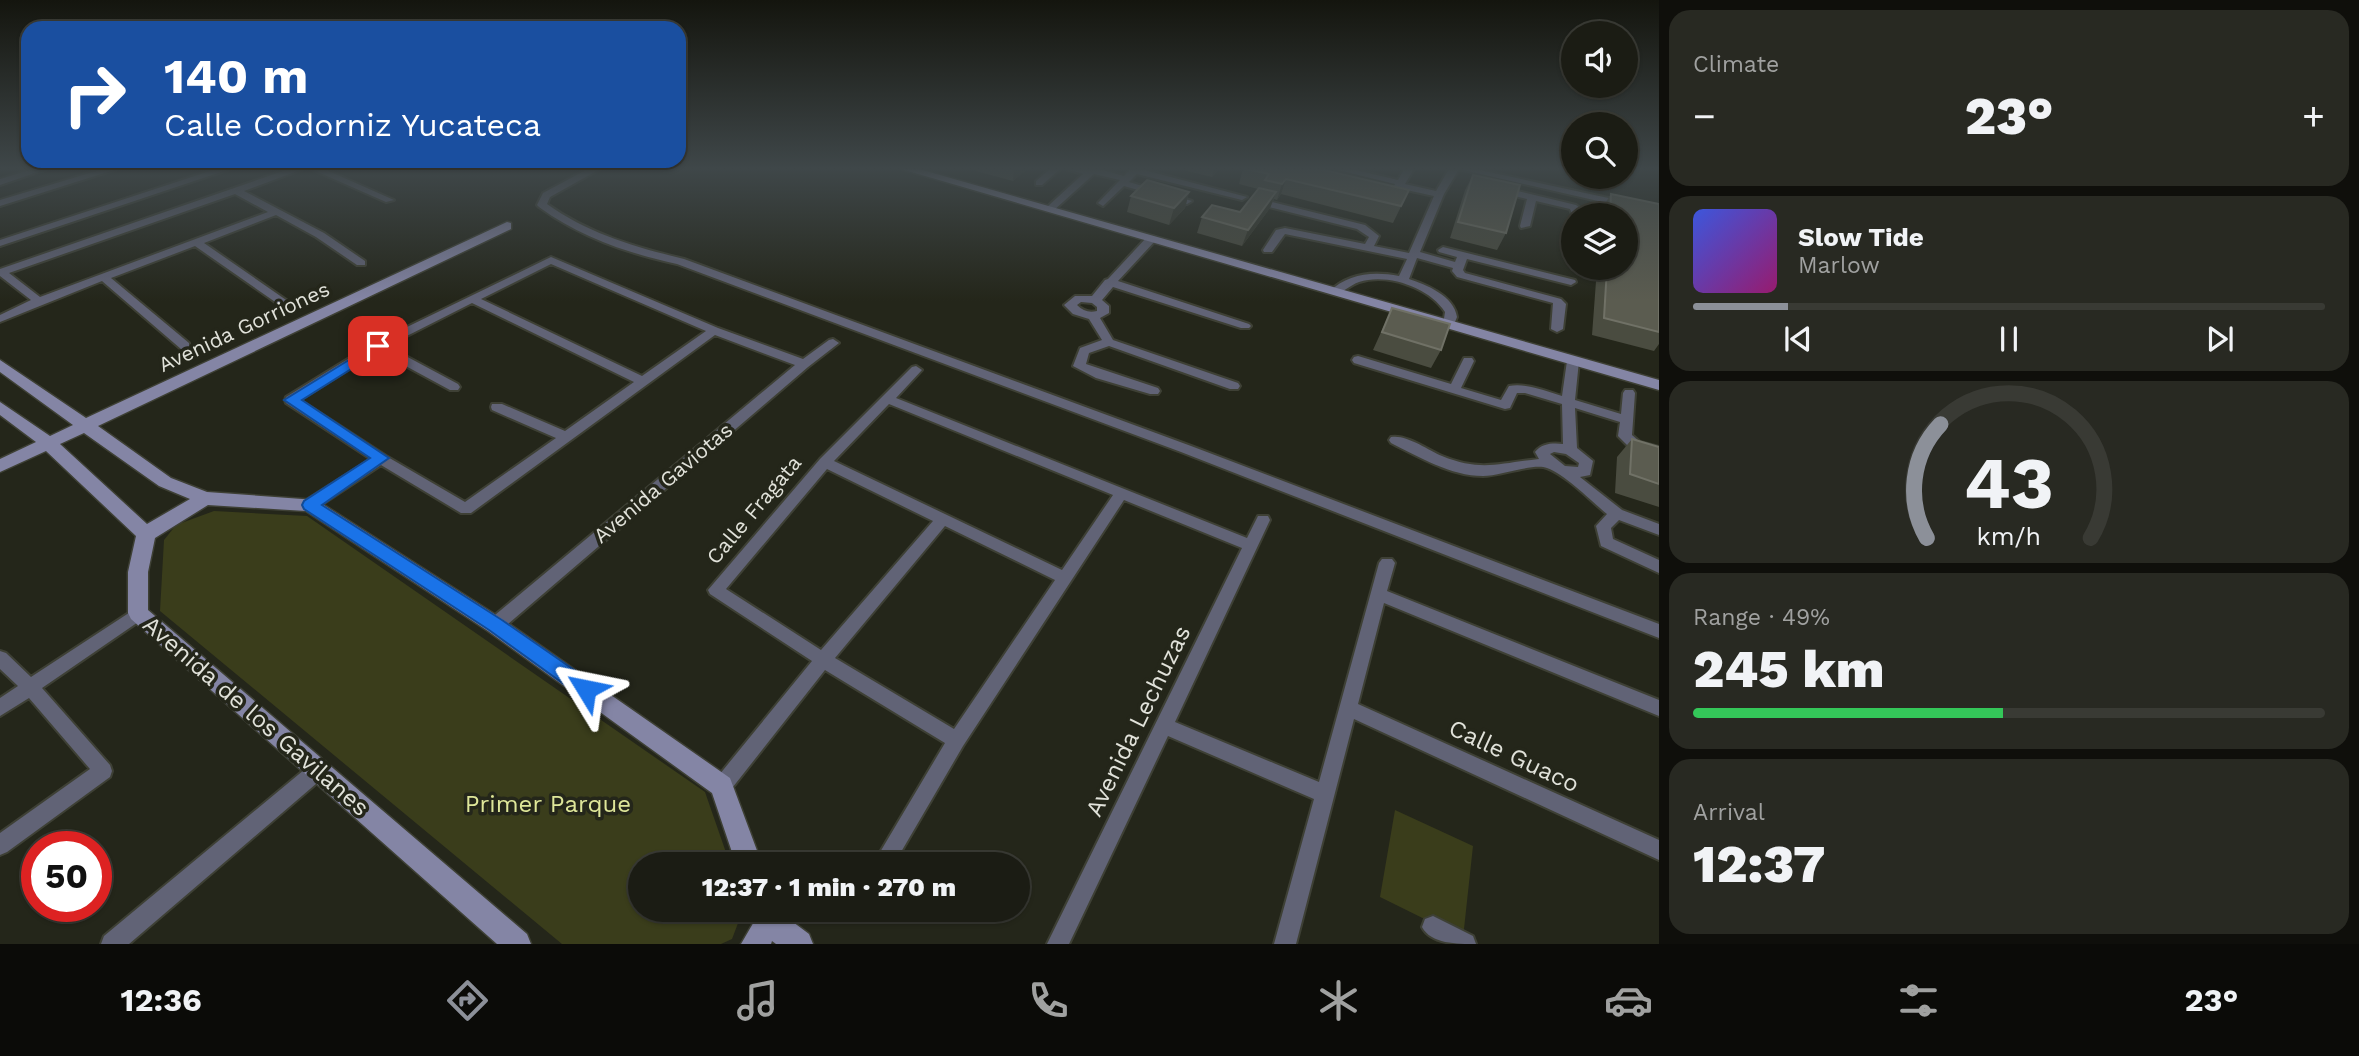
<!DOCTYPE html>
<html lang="en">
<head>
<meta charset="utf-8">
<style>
  body { margin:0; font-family:"Work Sans",sans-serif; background:#282922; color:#f1f3f6; height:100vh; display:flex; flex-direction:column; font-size:26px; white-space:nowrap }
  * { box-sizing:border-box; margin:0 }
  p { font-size:23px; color:#a0a1a0 }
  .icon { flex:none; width:38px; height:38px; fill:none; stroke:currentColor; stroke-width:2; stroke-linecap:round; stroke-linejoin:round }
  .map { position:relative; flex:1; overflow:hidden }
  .details { display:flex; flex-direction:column; gap:10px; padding:10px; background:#0f0f0b; width:700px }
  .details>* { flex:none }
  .guide { position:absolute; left:21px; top:21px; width:665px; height:147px; border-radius:21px; box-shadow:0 2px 5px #0004,0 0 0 2px #393a34; background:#1a4fa0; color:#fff; overflow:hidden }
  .controls { position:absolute; left:1561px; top:21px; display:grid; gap:14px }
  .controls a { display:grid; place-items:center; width:77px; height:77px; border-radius:50%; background:#1b1c14; box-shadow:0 2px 5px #0004,0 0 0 2px #393a34; font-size:35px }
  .speed { position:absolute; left:21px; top:831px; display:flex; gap:14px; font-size:35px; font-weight:700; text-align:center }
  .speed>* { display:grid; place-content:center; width:91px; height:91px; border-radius:50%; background:#1b1c14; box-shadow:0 2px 5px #0004,0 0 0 2px #393a34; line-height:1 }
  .speed .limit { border:10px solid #d22; background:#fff; color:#111 }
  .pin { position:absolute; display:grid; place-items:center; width:60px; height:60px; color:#fff; margin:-30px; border-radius:14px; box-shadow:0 4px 10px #0006 }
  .me { position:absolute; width:77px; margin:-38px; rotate:305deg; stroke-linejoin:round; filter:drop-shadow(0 0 5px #0008) }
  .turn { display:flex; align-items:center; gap:24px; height:147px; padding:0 28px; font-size:32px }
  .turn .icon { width:91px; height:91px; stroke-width:2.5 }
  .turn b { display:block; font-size:49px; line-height:60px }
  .big { font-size:52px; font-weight:800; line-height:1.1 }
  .details .tile { flex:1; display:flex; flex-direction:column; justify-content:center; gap:10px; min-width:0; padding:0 24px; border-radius:21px; background:#282922 }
  .details .dial { align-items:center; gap:0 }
  .dial svg { height:182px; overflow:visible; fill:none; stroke:#393a34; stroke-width:7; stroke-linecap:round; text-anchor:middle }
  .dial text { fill:#f1f3f6; stroke:none }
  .song { display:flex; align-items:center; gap:21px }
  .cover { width:84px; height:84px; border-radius:10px; background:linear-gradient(135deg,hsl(230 70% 55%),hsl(320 70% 35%)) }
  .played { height:7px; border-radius:4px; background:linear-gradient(90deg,#8c9099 15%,#393a34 15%) }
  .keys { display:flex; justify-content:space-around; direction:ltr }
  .heat { display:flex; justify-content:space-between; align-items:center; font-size:38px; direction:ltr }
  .charge { height:10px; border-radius:5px; background:linear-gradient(90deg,#34c759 49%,#393a34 0) }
  .trip { position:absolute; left:628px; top:852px; width:402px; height:70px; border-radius:35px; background:#1b1c14; box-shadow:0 2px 5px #0004,0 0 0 2px #393a34; font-weight:800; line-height:70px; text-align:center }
  .tabs { display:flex; height:112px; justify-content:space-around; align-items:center; background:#0b0b08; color:#a0a1a0 }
  .tabs .icon { width:49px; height:49px }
  .tabs .active { color:#8c9099 }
  .tabs b { font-size:32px; color:#f1f3f6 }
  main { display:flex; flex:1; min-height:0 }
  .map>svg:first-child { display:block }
  .green { fill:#3a3d1b }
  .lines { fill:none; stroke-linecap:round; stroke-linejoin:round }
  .street-casing { stroke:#3e4035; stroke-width:4 }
  .secondary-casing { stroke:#3e4035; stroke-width:3 }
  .street { fill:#616376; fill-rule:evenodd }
  .secondary { fill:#8485a5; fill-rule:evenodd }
  .wall { fill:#4a4c40 }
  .shaded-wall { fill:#34362a }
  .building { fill:#5b5c50; stroke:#707166; stroke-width:2 }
  .route { fill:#1a73e8; stroke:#114b97; stroke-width:2 }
  .labels { text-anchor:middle; stroke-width:7; stroke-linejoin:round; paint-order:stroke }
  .street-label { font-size:21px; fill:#e1e2da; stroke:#24261a }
  .near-street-label { font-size:24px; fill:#e1e2da; stroke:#24261a }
  .near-park-label { font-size:24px; fill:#dee699; stroke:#24261a }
</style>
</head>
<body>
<main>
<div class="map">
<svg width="1659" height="944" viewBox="0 0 1659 944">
  <rect width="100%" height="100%" fill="#24261a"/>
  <path class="green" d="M214,511l93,5 398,276 25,72h-90v46h103l-11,29 -11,5h-159l-402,-333 4,-71 12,-15z
    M1395,810l78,36 -10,92 -83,-41z"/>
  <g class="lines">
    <g class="street-casing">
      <path id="street" d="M33,169h14l-47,16v-6z
        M103,169h14l-117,37v-6z
        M216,169h14l-230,77v-6z
        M289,169h14l-59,22 80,42 41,28v4h-8l-41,-28 -40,-22 -72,28 85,59v4h-8l-86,-60 -84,32 78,65v6h-8l-79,-68 -102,41v-7l31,-15 -31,-24v-7zM235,194l33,18 -228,85 -31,-24z
        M311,169h13l70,31 -8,2z
        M588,169h12l-50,28 -3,7c42,30 88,43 137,55l507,187 468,178v14l-478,-186 -504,-188c-50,-11 -97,-27 -138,-57l-2,-2 6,-12z
        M1050,169h10l-18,16h-6v-4z
        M1066,169h33l25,7 6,-6 10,-1 107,28 -5,3 -105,-26 -8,8 63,19 -5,3 -63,-18 -21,20 -5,-3 22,-23 -26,-6 -41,37h-6v-4l36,-33z
        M1334,169h17l47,11 6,-11h10l-9,15 31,7 13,-22h26l184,40v6l-200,-46 -15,25 -24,58 35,10 2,-5 -18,-5 -1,-2 5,-3 132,33 1,2 -5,3 -104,-26 -4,11 2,3 96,26 5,5 -3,25 -6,3 -6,-3 2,-26 -96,-26 -5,-6 1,-3 -36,-10 -8,21c18,6 45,17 48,38l-4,10 -4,1 -6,-3 2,-13c-16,-25 -58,-39 -86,-30 -9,3 -15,10 -24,13l-6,-3c19,-19 45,-21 70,-16l8,-17 -122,-25 -13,18h-8l-1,-2 13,-20 9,-2 80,16 4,-7 -12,-8 -104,-26v-4l3,-1 109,27 14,11 -5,10 35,7 25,-57 -32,-7 -4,6h-19v-4l13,-1 3,-6z
        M1501,187l75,18 6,5v5l-9,2 -3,-8 -34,-8 -6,25 -9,2 -1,-2 7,-27 -29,-7 -2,-2z
        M1573,231v22l-3,1 -5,-3 3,-17z
        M1151,236l4,1v4l-37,40 131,43 2,2 -2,2h-8l-128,-41 -11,13 7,6v7l-9,5 13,22 125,43 2,3 -2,3h-8l-121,-43 -20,7 -3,11 72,24 2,3 -2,3h-8l-54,-16 -23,-12 7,-18 22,-8 -13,-21 -16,-5 -9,-9 11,-9h17l13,-16 3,-1 39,-42zM1081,302l11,1 5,4v4c-8,2 -14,0 -20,-6z
        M551,257l167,71 85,31 26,-19 4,-1 6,4 -31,24 -307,263 -6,2 -6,-2 -2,-5 2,-5 306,-255 -80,-30 -244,178h-10l-80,-48 -66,44h-10l-2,-4 2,-4 66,-42 -85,-56 -1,-3 1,-3 88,-54zM551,264l155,67 -64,45 -161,-77zM472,303l162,79 -69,49 -63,-27h-10l-1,3 1,3 64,28 -91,64 -79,-46 -86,-56 78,-49 72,39h8l2,-3 -2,-3 -71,-38z
        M1358,356l93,28 13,-26h8l2,3 -13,27 40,12 8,-14c18,-3 36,5 53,10l5,-35 6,-4 6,4 -4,39 46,14 2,-21 2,-3h8l2,3 -3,42 8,7 19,5v10l-29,-9 -12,-12 2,-14 -45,-14 2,40 16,13 -3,14 -10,2 42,33 37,14v11l-40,-15 -8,8 2,11 46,21v13l-58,-27 -5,-20 11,-12c-16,-13 -41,-39 -60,-46 -14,-5 -47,8 -64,8 -32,0 -64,-19 -92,-33l-2,-3 2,-3c15,-3 37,13 51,19 39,16 58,7 97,3l-4,-7c7,-9 18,-9 28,-8l-1,-40 -37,-11h-8l-7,15 -5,1 -151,-46 -2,-3 2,-3zM1554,452l12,2 13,9 -1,4 -13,-1 -15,-12z
        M916,366l6,4 -26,28 351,140 11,-22h10l2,4 -95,202 144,60 60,-219 3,-4h10l3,4 -8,28 272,109v16l-275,-113 -26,101 301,136v20l-305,-141 -58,225h-22l40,-145 -146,-63 -99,208h-22l195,-396 -118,-48 -161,246 -69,118h-21l72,-121 -120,-73 -96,122 -7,3 -7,-3 -3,-6 3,-6 97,-119 -102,-67 -2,-4 112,-131 92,-92zM889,404l224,91 -51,75 -228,-109zM827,469l106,52 -112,129 -95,-61zM945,526l110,54 -101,149 -119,-71z
        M138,607l6,1 2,5 -2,5 -102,70 68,77 2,6 -2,6 -103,75 -7,3v-22l90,-64 -61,-71 -29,18v-18l18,-12 -18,-17v-18l6,2 25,24z
        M317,762l7,3 2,6 -2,6 -195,167h-28l3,-8 206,-171z
        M1433,916l40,20 3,8c-19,0 -45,0 -54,-17l3,-8z"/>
    </g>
    <g class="secondary-casing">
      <path id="secondary" d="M901,169h18l740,211v10z
        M507,222l4,1v6l-413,197 73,52 36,14 109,8 186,119 228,159 32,86h-26l-24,-71 -224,-162 -182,-120 -98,-6 -53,33 -7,34v38l379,324 4,10h-34l-366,-325 -3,-6v-41l8,-36 -90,-85 -46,21v-13l36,-17 -36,-27v-13l50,34 23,-11 -73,-53v-12l86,58zM84,433l75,53 31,13 -43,25 -87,-80z
        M751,910h26l32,24 4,10h-37l-4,-3 -1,3h-30l14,-24z"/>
    </g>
    <use href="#street" class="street"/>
    <use href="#secondary" class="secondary"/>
  </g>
  <path class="wall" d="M976,169h51l-14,12 -37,-10z
    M1179,169h40l-7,8z
    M1243,169h77l89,21 -16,33 -112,-29 -4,6 -3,-1 -4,9 -28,38 -45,-13 5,-16 38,-5 18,-23 -19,-5z
    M1473,175l33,58 -9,17 -47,-12 15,-48z
    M1189,192l-4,16 -16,17 -42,-13 4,-16z
    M1611,194l48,10v140l-5,7 -62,-16 5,-67h29v-53h-25v-5z
    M1392,308l49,42 -10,18 -58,-18z
    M1632,439l27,8v60l-44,-14 2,-36z"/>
  <path class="shaded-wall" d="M1014,169h13l-14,12z
    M1214,169h5l-7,8z
    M1286,179l-5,15 -4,6 5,-16z
    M1189,192l-4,16 -16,17 5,-17z
    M1276,192l-6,16 -28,38 6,-16z"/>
  <path class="building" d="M1247,169h73l89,21 -8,16 -115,-27 -4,5 -17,-4 4,-6z
    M1473,175l47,10 -14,48 -48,-11z
    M1147,180l42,12 -15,16 -43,-12z
    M1259,188l17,4 -28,38 -46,-13 10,-12 28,7z
    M1611,194l48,10v128l-55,-14 3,-50h19v-53h-16z
    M1392,308l58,16 -9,26 -59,-18z
    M1632,439l27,8v37l-29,-10z"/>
  <linearGradient id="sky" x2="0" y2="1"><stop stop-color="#14150e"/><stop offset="0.56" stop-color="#3f4749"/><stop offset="1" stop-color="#3f4749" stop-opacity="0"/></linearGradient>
  <rect width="1659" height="301" fill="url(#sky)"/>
  <path class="route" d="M378,342l5,1v6l-81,51 87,58 -67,47 180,115 91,63 3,6 -3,6 -7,3 -7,-3 -90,-65 -185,-121 -2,-4 2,-4 66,-43 -86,-58z"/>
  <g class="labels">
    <g class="street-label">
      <text transform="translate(244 327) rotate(-25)" y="7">Avenida Gorriones</text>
      <text transform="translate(663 483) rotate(-40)" y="7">Avenida Gaviotas</text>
      <text transform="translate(754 510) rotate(-50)" y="7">Calle Fragata</text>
    </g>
    <g class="near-street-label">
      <text transform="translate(256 716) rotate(41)" y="8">Avenida de los Gavilanes</text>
      <text transform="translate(1138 721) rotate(-64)" y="8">Avenida Lechuzas</text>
      <text transform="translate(1514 756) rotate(25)" y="8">Calle Guaco</text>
    </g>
    <g class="near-park-label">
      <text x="548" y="812">Primer Parque</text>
    </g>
  </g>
</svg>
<div class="controls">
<a><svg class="icon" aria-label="sound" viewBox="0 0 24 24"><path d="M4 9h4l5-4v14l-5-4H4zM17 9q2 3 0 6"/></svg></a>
<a><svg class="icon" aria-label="search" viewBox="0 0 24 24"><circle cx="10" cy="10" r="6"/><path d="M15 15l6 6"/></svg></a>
<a><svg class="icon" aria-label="layers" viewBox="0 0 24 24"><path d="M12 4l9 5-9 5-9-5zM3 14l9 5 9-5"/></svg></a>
</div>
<div class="speed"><div class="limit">50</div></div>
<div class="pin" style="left:378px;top:346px;background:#d93025"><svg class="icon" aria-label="arrive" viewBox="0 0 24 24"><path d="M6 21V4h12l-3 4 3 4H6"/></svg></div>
<svg class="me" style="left:586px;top:689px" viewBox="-20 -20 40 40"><path d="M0-17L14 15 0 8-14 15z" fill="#1a73e8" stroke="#fff" stroke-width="4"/></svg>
<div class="trip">12:37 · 1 min · 270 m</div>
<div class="guide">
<div class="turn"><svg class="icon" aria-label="right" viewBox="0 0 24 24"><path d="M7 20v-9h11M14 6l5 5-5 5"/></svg><div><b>140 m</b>Calle Codorniz Yucateca</div></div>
</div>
</div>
<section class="details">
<div class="tile"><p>Climate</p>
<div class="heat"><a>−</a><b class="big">23°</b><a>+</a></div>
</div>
<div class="tile">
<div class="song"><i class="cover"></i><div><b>Slow Tide</b><p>Marlow</p></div></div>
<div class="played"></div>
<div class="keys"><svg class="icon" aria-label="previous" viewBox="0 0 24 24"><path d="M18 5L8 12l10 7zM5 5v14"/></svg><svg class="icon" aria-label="pause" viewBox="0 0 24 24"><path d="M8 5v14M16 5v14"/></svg><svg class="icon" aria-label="next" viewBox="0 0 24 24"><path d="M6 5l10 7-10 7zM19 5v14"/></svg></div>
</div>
<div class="tile dial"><svg viewBox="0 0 100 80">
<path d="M14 69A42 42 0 1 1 86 69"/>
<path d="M14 69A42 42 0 0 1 20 19" stroke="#8c9099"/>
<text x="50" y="56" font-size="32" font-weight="700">43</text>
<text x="50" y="72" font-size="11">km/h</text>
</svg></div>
<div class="tile"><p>Range · 49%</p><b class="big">245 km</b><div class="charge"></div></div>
<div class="tile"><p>Arrival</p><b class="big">12:37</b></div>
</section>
</main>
<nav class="tabs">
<b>12:36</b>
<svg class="icon active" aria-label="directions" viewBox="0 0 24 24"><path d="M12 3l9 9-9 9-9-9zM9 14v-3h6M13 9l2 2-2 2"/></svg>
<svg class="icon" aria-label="music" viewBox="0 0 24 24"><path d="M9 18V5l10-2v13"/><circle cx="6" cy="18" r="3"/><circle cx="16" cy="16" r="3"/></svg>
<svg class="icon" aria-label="phone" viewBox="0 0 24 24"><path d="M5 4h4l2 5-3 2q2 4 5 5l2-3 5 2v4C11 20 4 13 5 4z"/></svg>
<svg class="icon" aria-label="climate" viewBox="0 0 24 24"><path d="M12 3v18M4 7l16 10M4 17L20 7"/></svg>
<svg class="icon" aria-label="car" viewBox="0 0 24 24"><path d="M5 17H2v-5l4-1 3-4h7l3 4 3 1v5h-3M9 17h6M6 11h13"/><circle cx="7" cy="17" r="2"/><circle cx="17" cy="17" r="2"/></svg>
<svg class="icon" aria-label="filters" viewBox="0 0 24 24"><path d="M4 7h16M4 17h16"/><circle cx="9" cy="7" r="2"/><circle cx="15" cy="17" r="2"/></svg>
<b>23°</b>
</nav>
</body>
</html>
